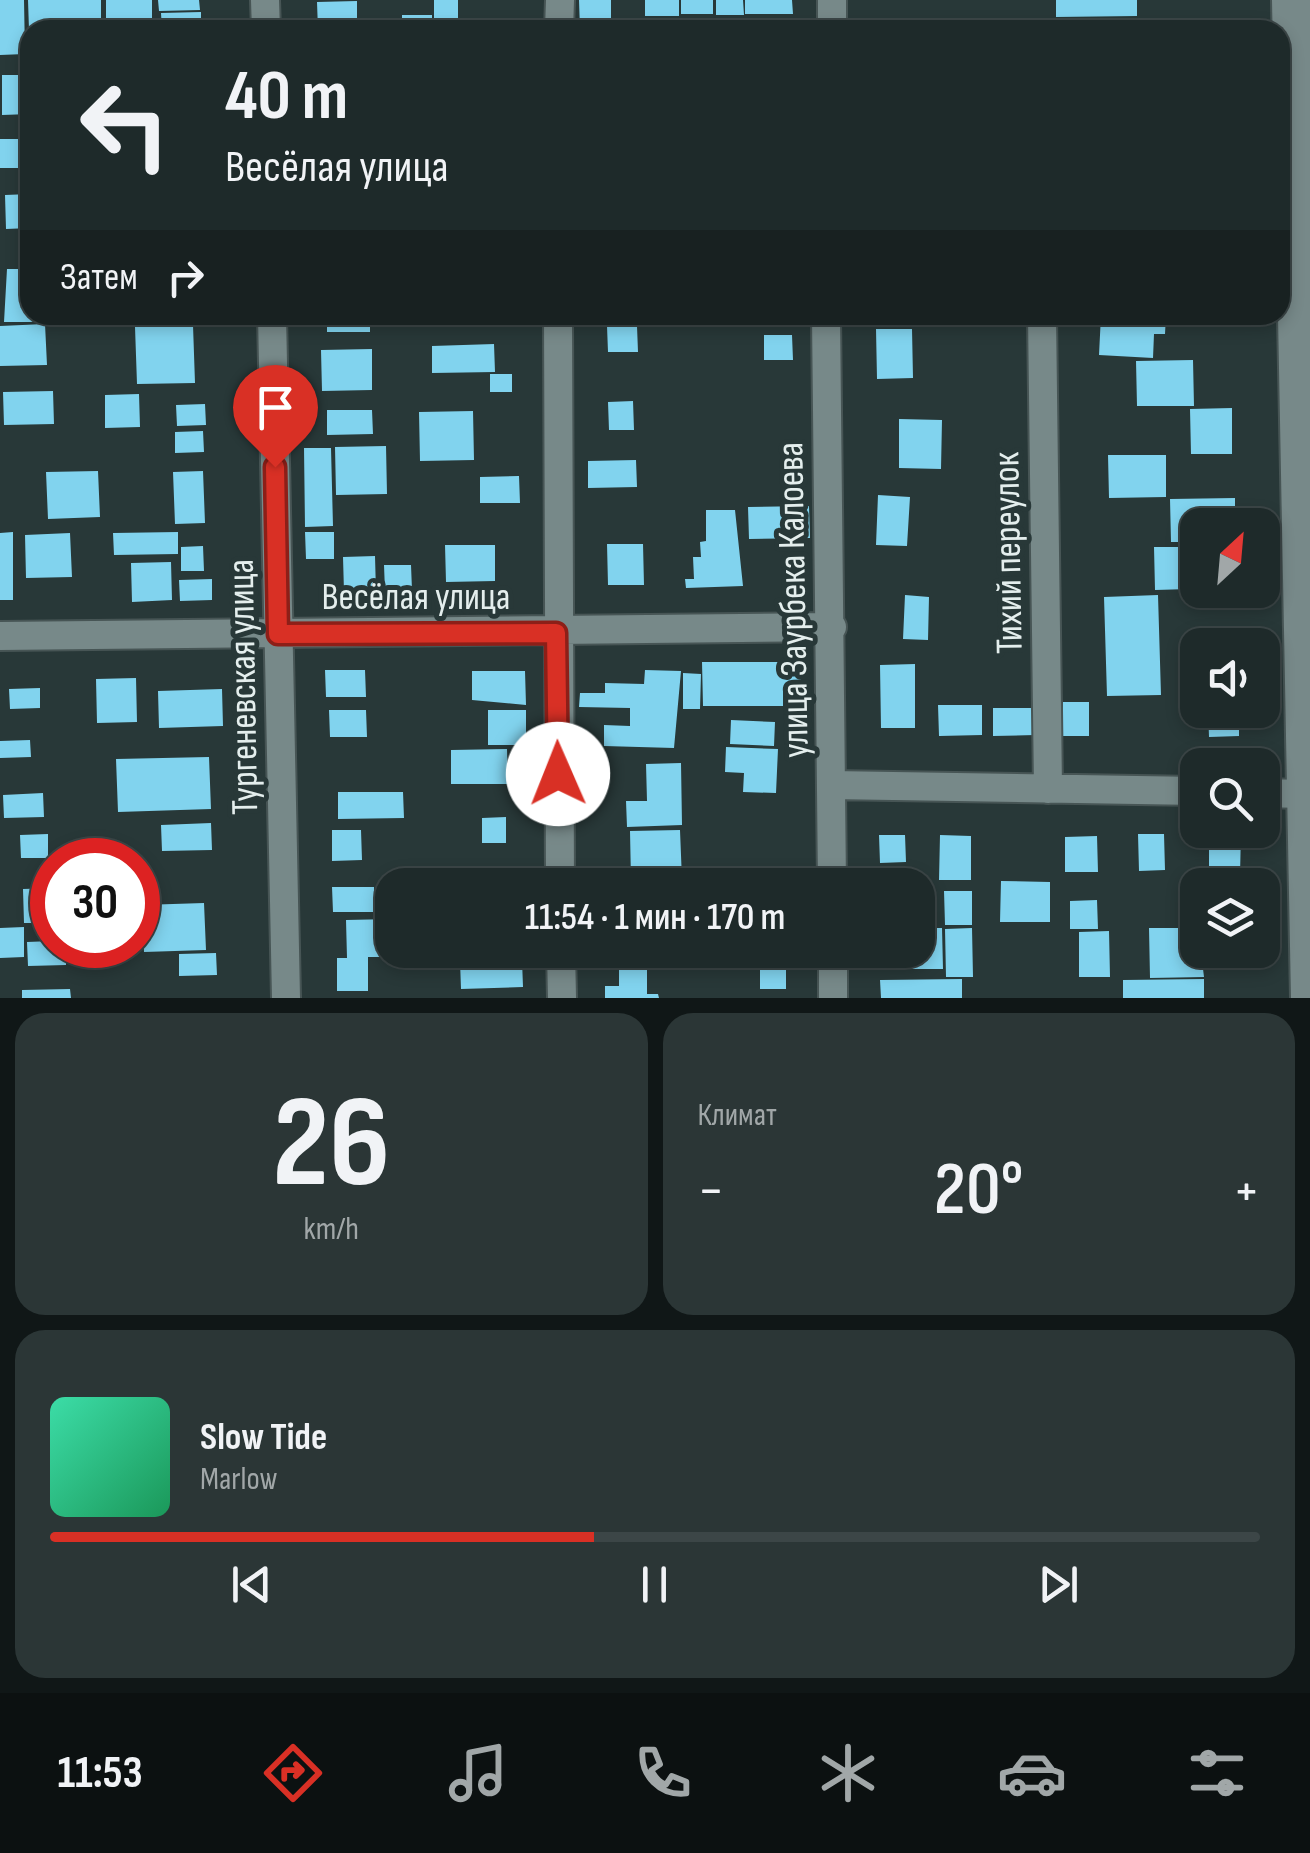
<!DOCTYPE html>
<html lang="ru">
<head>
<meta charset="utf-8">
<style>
  body { margin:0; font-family:"Sofia Sans Condensed",sans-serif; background:#2b3636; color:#f1f3f6; height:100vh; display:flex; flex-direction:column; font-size:38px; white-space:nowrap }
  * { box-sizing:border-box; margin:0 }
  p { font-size:32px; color:#a1a7a8 }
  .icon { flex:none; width:55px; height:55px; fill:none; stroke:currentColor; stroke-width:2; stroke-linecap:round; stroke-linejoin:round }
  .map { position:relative; height:998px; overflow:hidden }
  .side { display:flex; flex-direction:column; gap:15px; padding:15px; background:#101717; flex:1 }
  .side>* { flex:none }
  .guide { position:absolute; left:20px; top:20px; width:1270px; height:305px; border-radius:30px; box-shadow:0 5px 15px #0003,0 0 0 2px #3c4647; background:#1e2a2a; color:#f1f3f6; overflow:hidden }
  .needle { width:65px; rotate:26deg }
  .controls { position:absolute; left:1180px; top:508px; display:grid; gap:20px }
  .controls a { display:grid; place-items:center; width:100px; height:100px; border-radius:20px; background:#1e2a2a; box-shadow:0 5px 15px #0003,0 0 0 2px #3c4647; font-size:50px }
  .speed { position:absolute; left:30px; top:838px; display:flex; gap:20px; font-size:50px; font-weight:700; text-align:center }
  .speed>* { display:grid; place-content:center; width:130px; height:130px; border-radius:50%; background:#1e2a2a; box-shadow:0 5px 15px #0003,0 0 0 2px #3c4647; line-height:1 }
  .speed .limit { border:15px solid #d22; background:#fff; color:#111 }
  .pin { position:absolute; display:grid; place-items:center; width:85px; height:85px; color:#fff; margin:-102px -42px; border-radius:50% 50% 50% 0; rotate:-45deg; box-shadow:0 0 10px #0007 }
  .pin .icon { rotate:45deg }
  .me { position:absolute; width:110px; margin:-55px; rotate:359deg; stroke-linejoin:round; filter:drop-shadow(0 0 8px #0008) }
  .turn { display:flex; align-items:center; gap:35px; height:210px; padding:0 40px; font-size:45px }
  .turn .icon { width:130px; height:130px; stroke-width:2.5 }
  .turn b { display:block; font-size:70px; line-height:85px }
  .then { display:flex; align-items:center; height:95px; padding:0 40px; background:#0003; gap:20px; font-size:38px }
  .big { font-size:75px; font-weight:600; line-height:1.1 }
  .side .card { flex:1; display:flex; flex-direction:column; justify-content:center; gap:15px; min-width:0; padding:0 35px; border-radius:30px; background:#2b3636 }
  .side .dial { align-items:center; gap:0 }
  .dial b { font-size:130px; line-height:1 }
  .song { display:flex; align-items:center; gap:30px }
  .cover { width:120px; height:120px; border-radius:15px; background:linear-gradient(135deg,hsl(160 70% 55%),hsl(150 70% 35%)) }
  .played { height:10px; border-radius:5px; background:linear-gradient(90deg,#d93025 45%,#3c4647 45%) }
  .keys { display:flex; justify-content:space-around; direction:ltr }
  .heat { display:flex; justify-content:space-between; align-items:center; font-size:55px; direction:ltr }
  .side .tiles { flex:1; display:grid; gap:15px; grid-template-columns:1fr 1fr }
  .card:last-child { grid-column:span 2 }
  .trip { position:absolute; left:375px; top:868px; width:560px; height:100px; border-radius:30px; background:#1e2a2a; box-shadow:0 5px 15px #0003,0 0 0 2px #3c4647; font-weight:600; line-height:100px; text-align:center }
  .dock { display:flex; height:160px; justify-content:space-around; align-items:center; background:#0c1111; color:#a1a7a8 }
  .dock .icon { width:70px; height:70px }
  .dock .current { color:#d93025 }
  .dock b { font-size:45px; color:#f1f3f6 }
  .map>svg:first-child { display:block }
  .building { fill:#81d3ee }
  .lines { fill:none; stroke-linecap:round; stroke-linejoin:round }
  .street-casing { stroke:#475555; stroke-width:32 }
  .secondary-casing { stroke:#475555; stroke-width:42 }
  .street { stroke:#778989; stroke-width:28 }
  .secondary { stroke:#778989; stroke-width:38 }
  .route-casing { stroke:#8d1f18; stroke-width:25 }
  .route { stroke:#d93025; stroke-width:18 }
  .labels { text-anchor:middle; stroke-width:10; stroke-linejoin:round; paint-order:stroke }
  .street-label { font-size:38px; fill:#e4eeed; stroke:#283838 }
</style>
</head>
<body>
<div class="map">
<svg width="1310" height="998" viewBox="0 0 1310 998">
  <rect width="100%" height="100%" fill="#283838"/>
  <path class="building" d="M0,0h24l1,54 -25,1z
    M28,0h73v30h-72z
    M106,0h46v24h-46z
    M158,0h41l1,10 -41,1z
    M434,0h24v18l-24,1z
    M579,0h32v23h10v7h-41z
    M645,0h34v16h-34z
    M681,0h32v14h-32z
    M716,0h27l1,15h-28z
    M745,0h47l1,14h-48z
    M1056,0h81v16l-81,1z
    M357,1v29h-39l-1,-28z
    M201,12v18h-39l-1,-17z
    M402,15h30v15h-30z
    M928,20v10h-46v-9z
    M2,75h28v39l-28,1z
    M0,139h19l1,29h-20z
    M30,194v34l-24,1 -1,-34z
    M7,269h23v46h4l1,7h-31z
    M153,315h23v7l-23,1z
    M327,315h43v17h-43z
    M632,315h24v7h-24z
    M1101,315h65l-1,19h-11l-1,24 -54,-3z
    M45,324l2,41 -47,1v-40z
    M193,325l2,58 -58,1 -2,-57z
    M607,326h30l1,26h-30z
    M876,329h36l1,49 -36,1z
    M764,335h28l1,25h-29z
    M494,344l1,28 -63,1v-27z
    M372,349v41l-50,1 -1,-41z
    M1193,360l1,46h-57l-1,-45z
    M490,374h22v18h-22z
    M53,391l1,33 -50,1 -1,-33z
    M139,394l1,33 -35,1v-33z
    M633,401l1,29h-25l-1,-28z
    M205,404l1,21 -29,1 -1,-21z
    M1232,408v46h-41l-1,-45z
    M327,410h45l1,24 -46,1z
    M473,411l1,49 -54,1 -1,-49z
    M899,419l43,1 -1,49 -42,-1z
    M203,431l1,21 -29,1v-21z
    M386,446l1,48 -51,1 -1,-48z
    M304,448h27l2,78 -28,1z
    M1108,455h58v42l-57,1z
    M636,460l1,27 -49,1v-27z
    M98,471l2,46 -52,2 -2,-47z
    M203,471l2,52 -30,1 -2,-52z
    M519,476l1,27h-40v-26z
    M878,495l32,2 -3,49 -31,-1z
    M1235,498v27h-37v17h-27l-1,-43z
    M809,506l1,32 -61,1 -1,-32z
    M706,510h29l8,76 -57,2 -1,-9h9l-1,-22h8l-1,-15 6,-1z
    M13,532v68h-13v-67z
    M178,532v22l-64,1 -1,-22z
    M305,532h29v27h-28z
    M70,533l2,44 -46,1 -1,-43z
    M607,544h36l1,41h-36z
    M445,545h50v36l-49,1z
    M203,546l1,25h-23v-24z
    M1154,547h36v42l-35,1z
    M375,556l1,36h-32l-1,-35z
    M171,562l1,38 -40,2 -1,-39z
    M384,565h27l1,25 -27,1z
    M212,579v21l-32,1 -1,-21z
    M905,595l24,2 -1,43 -25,-1z
    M1158,595l3,100 -54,1 -3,-99z
    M1205,640h32v5h-32z
    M702,662h99v25h-18v19h-80z
    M915,664v64h-34l-1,-63z
    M325,670h40l1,27h-40z
    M645,670l36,1 -7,77 -70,-2v-21l26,1v-18l-51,-1 1,-14h25v-10l39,1z
    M472,671h53l1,34 -54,-5z
    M683,673l18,1 -1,35h-17z
    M136,678l1,44 -40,1 -1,-44z
    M40,688v20l-30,1 -1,-20z
    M222,689l1,37 -64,2 -1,-37z
    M1063,702h26v34h-26z
    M938,705h44v30l-43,1z
    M993,708h42v27l-42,1z
    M329,710h37l1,27h-37z
    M488,710h38v35h-38z
    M1208,710h31v26l-30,1z
    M731,720l44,2 -1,24 -44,-2z
    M30,740l1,17 -31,1v-17z
    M726,747l52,2 -2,44 -33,-1 1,-19 -19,-1z
    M507,749l1,35h-57v-34z
    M209,757l2,52 -93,3 -2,-53z
    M681,763l1,62 -55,2 -1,-26h21l-1,-37z
    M338,792h65l1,26 -66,1z
    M43,793l1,24 -40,1 -1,-23z
    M506,817v26h-24v-25z
    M211,823l1,27 -50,1 -1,-26z
    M332,830h29l1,30 -30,1z
    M680,830l2,50 -51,1 -1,-50z
    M1209,832h32l-1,43 -31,-1z
    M48,834v24h-27l-1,-23z
    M1138,834h26l1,36 -26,1z
    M879,835h26l1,27 -26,1z
    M940,835l31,1v44h-32z
    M1097,836l1,36h-33v-35z
    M1001,881l49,1v40h-50z
    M332,887h42v25h-41z
    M52,888v35h-28l-1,-34z
    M944,891h28v34h-27z
    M1097,900l1,29h-28v-28z
    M204,903l2,47 -62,2 -2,-47z
    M392,919v31h6v7h-30v34h-31v-33h10l-1,-38z
    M24,927v30l-24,1v-30z
    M918,928h24l1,41h-63v-19h38z
    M972,928l1,49h-27l-1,-48z
    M1149,928h49l6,49 -54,1z
    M1109,931l1,46h-31v-45z
    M52,941v4h14v20l-38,1 -1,-24z
    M78,945h43v10l-43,1z
    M611,950h60v9l-59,1z
    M680,950h63v9l-63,-2z
    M216,953l1,22 -38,1v-22z
    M760,954l26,1v34h-26z
    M522,960l1,27 -62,2 -1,-28z
    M619,970h28v24h11l1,4h-54v-12h14z
    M962,979v19h-81l-1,-18z
    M1204,979v19h-81v-18z
    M70,989l1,9h-49v-8z"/>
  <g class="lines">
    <g class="street-casing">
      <path id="street" d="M265,0l1,30
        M559,30l1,-30
        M832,30v-30
        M272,315l14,683
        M558,315l2,570
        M826,315l6,570
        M1042,315l6,474
        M0,636l832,-9
        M831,785l367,6
        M1262,793l44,1
        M561,950l1,48
        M833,950v48"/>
    </g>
    <g class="secondary-casing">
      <path id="secondary" d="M1291,0l19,998"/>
    </g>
    <use href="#street" class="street"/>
    <use href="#secondary" class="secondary"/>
  </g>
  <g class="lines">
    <g class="route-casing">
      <path id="route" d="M275,467l3,167 278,-1 2,141"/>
    </g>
    <use href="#route" class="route"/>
  </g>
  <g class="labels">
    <g class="street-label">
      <text transform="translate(1007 553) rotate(-91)" y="13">Тихий переулок</text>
      <text x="416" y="609">Весёлая улица</text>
      <text transform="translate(792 600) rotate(-91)" y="13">улица Заурбека Калоева</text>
      <text transform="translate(242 687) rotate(-91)" y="13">Тургеневская улица</text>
    </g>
  </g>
</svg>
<div class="controls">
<a><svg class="needle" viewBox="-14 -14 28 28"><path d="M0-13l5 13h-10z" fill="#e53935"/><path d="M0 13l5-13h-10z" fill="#a1a7a8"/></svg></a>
<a><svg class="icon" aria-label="sound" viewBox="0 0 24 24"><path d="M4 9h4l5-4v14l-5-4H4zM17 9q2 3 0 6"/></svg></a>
<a><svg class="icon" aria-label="search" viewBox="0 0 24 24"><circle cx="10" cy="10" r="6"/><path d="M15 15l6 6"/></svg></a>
<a><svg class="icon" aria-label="layers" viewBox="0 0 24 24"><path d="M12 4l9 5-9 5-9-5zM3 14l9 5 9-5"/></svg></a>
</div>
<div class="speed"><div class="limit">30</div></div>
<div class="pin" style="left:275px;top:467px;background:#d93025"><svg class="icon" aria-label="arrive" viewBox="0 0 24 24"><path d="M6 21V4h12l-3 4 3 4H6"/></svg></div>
<svg class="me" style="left:558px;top:774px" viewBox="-20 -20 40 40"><circle r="19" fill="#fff"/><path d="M0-13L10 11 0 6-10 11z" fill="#d93025"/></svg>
<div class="trip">11:54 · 1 мин · 170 m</div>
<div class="guide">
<div class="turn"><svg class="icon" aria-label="left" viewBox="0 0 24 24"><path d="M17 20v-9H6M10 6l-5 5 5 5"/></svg><div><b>40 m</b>Весёлая улица</div></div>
<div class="then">Затем<svg class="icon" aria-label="right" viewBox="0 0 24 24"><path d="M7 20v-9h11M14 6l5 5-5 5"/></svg></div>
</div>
</div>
<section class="side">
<div class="tiles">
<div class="card dial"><b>26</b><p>km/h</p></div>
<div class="card"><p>Климат</p>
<div class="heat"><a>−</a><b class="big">20°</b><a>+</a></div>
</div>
<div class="card">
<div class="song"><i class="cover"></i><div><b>Slow Tide</b><p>Marlow</p></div></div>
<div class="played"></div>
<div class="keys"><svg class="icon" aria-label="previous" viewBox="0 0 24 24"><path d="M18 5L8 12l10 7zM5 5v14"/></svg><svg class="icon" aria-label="pause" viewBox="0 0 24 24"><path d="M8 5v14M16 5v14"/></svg><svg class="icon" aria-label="next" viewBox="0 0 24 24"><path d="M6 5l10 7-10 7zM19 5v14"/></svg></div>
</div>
</div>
</section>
<nav class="dock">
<b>11:53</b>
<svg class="icon current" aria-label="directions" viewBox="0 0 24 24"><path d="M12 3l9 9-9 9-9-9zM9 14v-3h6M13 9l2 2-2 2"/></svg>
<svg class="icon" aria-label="music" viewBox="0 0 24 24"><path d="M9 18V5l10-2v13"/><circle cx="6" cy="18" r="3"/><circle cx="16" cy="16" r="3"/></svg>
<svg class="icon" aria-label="phone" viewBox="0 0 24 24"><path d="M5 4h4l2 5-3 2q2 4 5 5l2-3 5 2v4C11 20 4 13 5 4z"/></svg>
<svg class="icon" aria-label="climate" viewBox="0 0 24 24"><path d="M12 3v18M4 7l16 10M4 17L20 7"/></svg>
<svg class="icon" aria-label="car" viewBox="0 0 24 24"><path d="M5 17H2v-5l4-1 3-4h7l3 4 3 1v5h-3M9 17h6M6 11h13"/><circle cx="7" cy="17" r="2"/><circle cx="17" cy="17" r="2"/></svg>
<svg class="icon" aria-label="filters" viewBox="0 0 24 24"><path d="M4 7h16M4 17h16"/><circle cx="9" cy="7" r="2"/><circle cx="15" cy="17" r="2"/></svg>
</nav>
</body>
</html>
